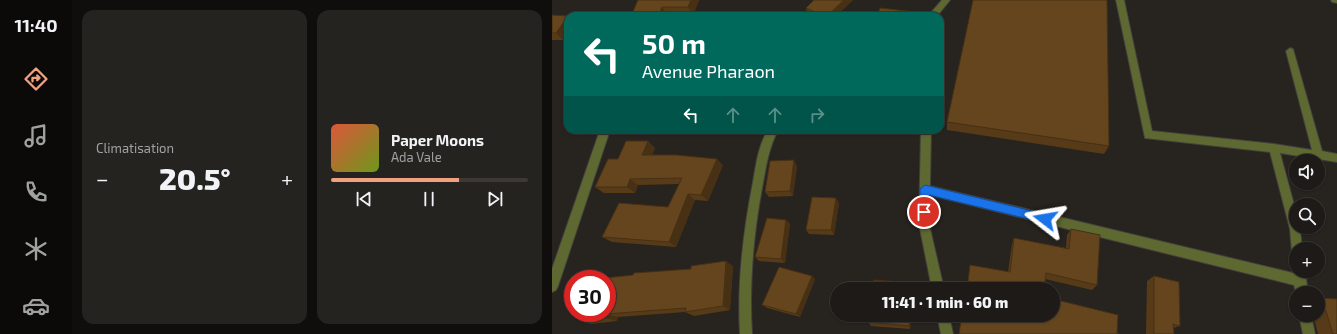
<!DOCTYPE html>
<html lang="fr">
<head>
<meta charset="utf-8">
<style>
  body { margin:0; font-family:"Exo 2",sans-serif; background:#252320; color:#f1f3f6; height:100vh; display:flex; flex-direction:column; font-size:15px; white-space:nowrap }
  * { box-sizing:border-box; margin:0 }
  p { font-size:13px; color:#a0a1a1 }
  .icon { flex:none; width:22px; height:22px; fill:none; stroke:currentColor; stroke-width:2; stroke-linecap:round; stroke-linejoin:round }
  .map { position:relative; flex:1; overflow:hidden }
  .details { display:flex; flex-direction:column; gap:10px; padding:10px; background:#100e0d; width:480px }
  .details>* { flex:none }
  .top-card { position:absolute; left:12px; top:12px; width:380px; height:122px; border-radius:12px; box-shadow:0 1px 3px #0004,0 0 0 1px #3b3836; background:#00695c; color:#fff; overflow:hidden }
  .buttons { position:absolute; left:737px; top:154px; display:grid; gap:8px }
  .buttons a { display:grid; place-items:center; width:36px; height:36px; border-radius:50%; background:#1d1a17; box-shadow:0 1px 3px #0004,0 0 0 1px #3b3836; font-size:20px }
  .speed { position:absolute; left:12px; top:270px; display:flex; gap:8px; font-size:20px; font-weight:700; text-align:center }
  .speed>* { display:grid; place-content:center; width:52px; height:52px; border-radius:50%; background:#1d1a17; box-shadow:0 1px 3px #0004,0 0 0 1px #3b3836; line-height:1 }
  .speed .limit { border:6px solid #d22; background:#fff; color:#111 }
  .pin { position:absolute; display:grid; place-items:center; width:34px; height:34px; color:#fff; margin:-17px; border:2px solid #fff; border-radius:50%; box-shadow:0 1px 4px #0007 }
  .me { position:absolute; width:44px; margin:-22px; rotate:284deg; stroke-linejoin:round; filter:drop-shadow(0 0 3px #0008) }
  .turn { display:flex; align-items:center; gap:14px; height:84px; padding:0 12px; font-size:18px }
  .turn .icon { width:52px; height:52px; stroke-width:2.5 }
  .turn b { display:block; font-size:28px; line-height:34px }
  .lanes { display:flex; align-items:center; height:38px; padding:0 12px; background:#0003; justify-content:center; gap:20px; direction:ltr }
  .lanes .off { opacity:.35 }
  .big { font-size:30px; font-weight:800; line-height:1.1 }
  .details .card { flex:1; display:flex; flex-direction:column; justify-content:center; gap:6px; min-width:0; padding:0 14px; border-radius:12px; background:#252320 }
  .song { display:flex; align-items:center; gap:12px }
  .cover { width:48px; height:48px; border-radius:6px; background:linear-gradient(135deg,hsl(10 70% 55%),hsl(80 70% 35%)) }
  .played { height:4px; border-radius:2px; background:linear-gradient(90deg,#f2a17e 65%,#3b3836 65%) }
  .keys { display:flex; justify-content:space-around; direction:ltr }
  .heat { display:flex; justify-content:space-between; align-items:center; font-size:22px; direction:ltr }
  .details .tiles { flex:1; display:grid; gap:10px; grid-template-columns:repeat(2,1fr) }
  .trip { position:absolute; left:278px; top:282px; width:230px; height:40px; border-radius:20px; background:#1d1a17; box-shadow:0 1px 3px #0004,0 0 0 1px #3b3836; font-weight:800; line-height:40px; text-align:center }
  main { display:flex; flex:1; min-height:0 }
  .tabs { display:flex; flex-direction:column; width:72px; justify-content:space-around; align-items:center; background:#0c0a09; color:#a0a1a1 }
  .tabs .icon { width:28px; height:28px }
  .tabs .current { color:#f2a17e }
  .tabs b { font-size:18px; color:#f1f3f6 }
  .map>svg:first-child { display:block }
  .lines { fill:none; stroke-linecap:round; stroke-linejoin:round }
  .minor-casing { stroke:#433f3c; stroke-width:2 }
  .minor { fill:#5e6932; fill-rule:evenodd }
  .wall { fill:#573b19 }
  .shaded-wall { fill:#473014 }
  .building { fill:#65451d; stroke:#473014 }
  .route { fill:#1a73e8; stroke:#114b97 }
</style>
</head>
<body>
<main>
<nav class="tabs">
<b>11:40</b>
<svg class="icon current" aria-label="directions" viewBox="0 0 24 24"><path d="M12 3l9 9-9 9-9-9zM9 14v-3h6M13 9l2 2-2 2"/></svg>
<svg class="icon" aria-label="music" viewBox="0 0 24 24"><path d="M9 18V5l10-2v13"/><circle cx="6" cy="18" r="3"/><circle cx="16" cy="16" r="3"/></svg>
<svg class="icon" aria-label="phone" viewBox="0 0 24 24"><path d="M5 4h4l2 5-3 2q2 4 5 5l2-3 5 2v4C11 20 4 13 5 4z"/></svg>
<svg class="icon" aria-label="climate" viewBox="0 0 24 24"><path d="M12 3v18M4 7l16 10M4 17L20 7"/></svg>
<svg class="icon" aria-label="car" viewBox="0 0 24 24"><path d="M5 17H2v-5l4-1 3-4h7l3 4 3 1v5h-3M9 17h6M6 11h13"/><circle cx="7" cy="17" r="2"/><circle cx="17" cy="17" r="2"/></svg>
</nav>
<section class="details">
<div class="tiles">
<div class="card"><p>Climatisation</p>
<div class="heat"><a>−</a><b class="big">20.5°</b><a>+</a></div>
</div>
<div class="card">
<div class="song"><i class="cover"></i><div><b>Paper Moons</b><p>Ada Vale</p></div></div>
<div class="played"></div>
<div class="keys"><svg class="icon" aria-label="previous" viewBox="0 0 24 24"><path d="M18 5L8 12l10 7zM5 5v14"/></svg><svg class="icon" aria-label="pause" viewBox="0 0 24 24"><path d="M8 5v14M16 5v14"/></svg><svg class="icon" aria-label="next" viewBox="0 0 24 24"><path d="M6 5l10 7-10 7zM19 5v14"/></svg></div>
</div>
</div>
</section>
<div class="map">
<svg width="785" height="334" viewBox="0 0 785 334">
  <rect width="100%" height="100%" fill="#27231f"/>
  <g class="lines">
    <g class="minor-casing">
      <path id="minor" d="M390,0h8l-13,16h-9z
        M564,0h8l28,131 122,13 38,6 -26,-99 4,-3 3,1 29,102 15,3v8l-57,-9 16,59v15h4v2l2,20h-6v5l-4,-1 -2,-24 -20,-77 -125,-14z
        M779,0h6v3l-5,-1z
        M48,130h10l-52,156 -2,4 -4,2v-23z
        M216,130h10c-10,19 -12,38 -16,58 -9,49 -13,97 -10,146h-12c-3,-51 3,-101 13,-152 3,-17 5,-36 15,-52z
        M369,130h10l-1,56 363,87 3,-6v4h9l3,22h-12l-2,-8 -364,-90 -1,29 15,65h-12l-13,-65z
        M385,315h12l4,19h-12z
        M747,315h12l4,19h-12z"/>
    </g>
    <use href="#minor" class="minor"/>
  </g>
  <path class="wall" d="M86,0h61l-6,15h-25z
    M301,0l-17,16h-25l-3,-1 -2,-7z
    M0,15l16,1v17l-5,7h-11z
    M395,122l162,24 -5,8 -157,-24z
    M96,141l7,7 -3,7 71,10 -15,36 -13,-1 -19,47 -64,-5 -10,-5 66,-30 11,-23 -41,1 -3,8h-31l-9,-6z
    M245,166l-4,30 -24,1 -4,-5z
    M287,203l-5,32 -25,-1 -3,-4z
    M234,220l4,4 -5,39 -26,-2 -4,-4z
    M519,229l26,56 -5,5 -47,-11 -37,-7 4,-28 2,-6 52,10 1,-13z
    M181,266l-3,44 -36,6 -9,-4 -67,5 -1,4 -26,3 -12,-3z
    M602,276l26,50 -7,2 1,6h-28l1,-53z
    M263,279l-15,38 -33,-9 -5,-3z
    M767,298l18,1v35h-19l-5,-19h5v-16z
    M317,315h43l-2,14 -39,-3 -3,-4z"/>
  <path class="shaded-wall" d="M139,0h8l-6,15 -5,-8z
    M292,0h9l-17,16h-9z
    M110,7l6,8 -1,1h-9z
    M16,16v17l-5,7 -7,-7z
    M96,141l7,7 -6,14 -7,-7z
    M165,159l6,6 -15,36 -7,-6z
    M242,160l3,6 -4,30 -3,-5z
    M78,179l8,6 -3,8 -8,-6z
    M136,194l7,6 -19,47 -7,-5z
    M284,198l3,5 -5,32 -3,-5z
    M234,220l4,4 -5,39 -4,-4z
    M174,261l7,5 -3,44 -7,-4z
    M260,276l3,3 -15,38 -4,-3z
    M54,314l12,3 -1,4 -12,-3z
    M358,315h2l-2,14 -1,-3z"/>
  <path class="building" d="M86,0h53l-3,7h-26l-4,9h-27z
    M262,0h30l-17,16h-3l-18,-8z
    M421,0h134l2,146 -162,-24z
    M328,8l35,4 -1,4h-37z
    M0,15l16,1 -12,17h-4z
    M74,141h22l-6,14h34l41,4 -16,36 -13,-1 -19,48 -67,-5 17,-34 49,4 14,-29 -52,1 -3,8h-32l13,-28h10z
    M242,160l-4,31 -25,1 5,-31z
    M260,197l24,1 -5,32h-25z
    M215,218l19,2 -5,39 -26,-2z
    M519,229l29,6 -3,50 -51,-12 -2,16h-77l3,-24 40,7 4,-34 55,11z
    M174,261l-3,45 -38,6 1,-4 -80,6 -1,4 -26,3 2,-8h26v-34h-11l37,-4 1,-2 57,-4v-3z
    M227,267l33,9 -16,38 -34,-9z
    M602,276l25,6 1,44 -7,-2 1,10h-20z
    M322,280l40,3 -1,6h-40z
    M767,298l18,1v35h-4l-7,-23 -3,-1z
    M501,299l65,16 -1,19h2h-160l3,-19h91z
    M317,315h41l-1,11 -41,-4z"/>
  <path class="route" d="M373,185l120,29 5,5 -5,4 -116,-28v17l-5,5 -4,-5v-23z"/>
</svg>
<div class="buttons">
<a><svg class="icon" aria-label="sound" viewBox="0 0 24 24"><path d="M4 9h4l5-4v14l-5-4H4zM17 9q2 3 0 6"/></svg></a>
<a><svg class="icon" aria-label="search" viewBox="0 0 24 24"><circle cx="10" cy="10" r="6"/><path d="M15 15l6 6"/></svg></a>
<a>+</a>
<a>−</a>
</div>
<div class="speed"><div class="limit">30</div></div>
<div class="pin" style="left:372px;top:212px;background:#d93025"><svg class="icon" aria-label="arrive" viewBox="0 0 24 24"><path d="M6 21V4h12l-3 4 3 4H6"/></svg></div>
<svg class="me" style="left:493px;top:219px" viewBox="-20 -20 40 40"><path d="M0-17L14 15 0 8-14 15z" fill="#1a73e8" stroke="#fff" stroke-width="4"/></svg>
<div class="trip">11:41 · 1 min · 60 m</div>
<div class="top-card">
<div class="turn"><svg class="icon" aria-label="left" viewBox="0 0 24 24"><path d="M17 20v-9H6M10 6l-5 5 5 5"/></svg><div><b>50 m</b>Avenue Pharaon</div></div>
<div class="lanes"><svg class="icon" aria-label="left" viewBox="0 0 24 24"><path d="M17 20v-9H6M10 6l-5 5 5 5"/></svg><svg class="icon off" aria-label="ahead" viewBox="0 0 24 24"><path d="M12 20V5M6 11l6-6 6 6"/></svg><svg class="icon off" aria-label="ahead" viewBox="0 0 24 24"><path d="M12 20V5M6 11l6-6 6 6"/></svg><svg class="icon off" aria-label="right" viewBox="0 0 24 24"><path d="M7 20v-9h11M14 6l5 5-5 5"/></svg></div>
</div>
</div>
</main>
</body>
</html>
